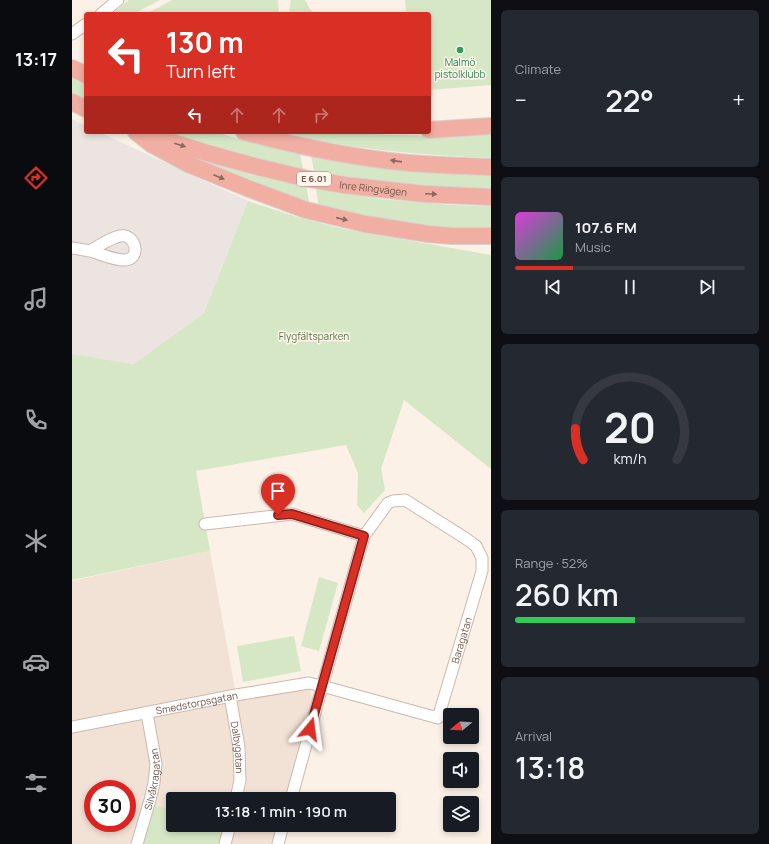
<!DOCTYPE html>
<html lang="en">
<head>
<meta charset="utf-8">
<style>
  body { margin:0; font-family:Manrope,sans-serif; background:#242831; color:#f1f3f6; height:100vh; display:flex; flex-direction:column; font-size:15px; white-space:nowrap }
  * { box-sizing:border-box; margin:0 }
  p { font-size:13px; color:#9ea1a6 }
  .icon { flex:none; width:22px; height:22px; fill:none; stroke:currentColor; stroke-width:2; stroke-linecap:round; stroke-linejoin:round }
  .map { position:relative; flex:1; overflow:hidden }
  .drawer { display:flex; flex-direction:column; gap:10px; padding:10px; background:#0d0f14; width:278px }
  .drawer>* { flex:none }
  .hud { position:absolute; left:12px; top:12px; width:347px; height:122px; border-radius:4px; box-shadow:0 2px 6px #0003; background:#d93025; color:#fff; overflow:hidden }
  .needle { width:26px; rotate:252deg }
  .fabs { position:absolute; left:371px; top:708px; display:grid; gap:8px }
  .fabs a { display:grid; place-items:center; width:36px; height:36px; border-radius:4px; background:#171b24; box-shadow:0 2px 6px #0003; font-size:20px }
  .speed { position:absolute; left:12px; top:780px; display:flex; gap:8px; font-size:20px; font-weight:700; text-align:center }
  .speed>* { display:grid; place-content:center; width:52px; height:52px; border-radius:50%; background:#171b24; box-shadow:0 2px 6px #0003; line-height:1 }
  .speed .limit { border:6px solid #d22; background:#fff; color:#111 }
  .pin { position:absolute; display:grid; place-items:center; width:34px; height:34px; color:#fff; margin:-41px -17px; border-radius:50% 50% 50% 0; rotate:-45deg; box-shadow:0 0 4px #0007 }
  .pin .icon { rotate:45deg }
  .me { position:absolute; width:44px; margin:-22px; rotate:16deg; stroke-linejoin:round; filter:drop-shadow(0 0 3px #0008) }
  .turn { display:flex; align-items:center; gap:14px; height:84px; padding:0 16px; font-size:18px }
  .turn .icon { width:52px; height:52px; stroke-width:2.5 }
  .turn b { display:block; font-size:28px; line-height:34px }
  .lanes { display:flex; align-items:center; height:38px; padding:0 16px; background:#0003; justify-content:center; gap:20px; direction:ltr }
  .lanes .off { opacity:.35 }
  .big { font-size:30px; font-weight:600; line-height:1.1 }
  .drawer .card { flex:1; display:flex; flex-direction:column; justify-content:center; gap:6px; min-width:0; padding:0 14px; border-radius:6px; background:#242831 }
  .drawer .dial { align-items:center; gap:0 }
  .dial svg { height:104px; overflow:visible; fill:none; stroke:#363941; stroke-width:7; stroke-linecap:round; text-anchor:middle }
  .dial text { fill:#f1f3f6; stroke:none }
  .song { display:flex; align-items:center; gap:12px }
  .cover { width:48px; height:48px; border-radius:6px; background:linear-gradient(135deg,hsl(300 70% 55%),hsl(140 70% 35%)) }
  .played { height:4px; border-radius:2px; background:linear-gradient(90deg,#d93025 25%,#363941 25%) }
  .keys { display:flex; justify-content:space-around; direction:ltr }
  .heat { display:flex; justify-content:space-between; align-items:center; font-size:22px; direction:ltr }
  .charge { height:6px; border-radius:3px; background:linear-gradient(90deg,#34c759 52%,#363941 0) }
  .trip { position:absolute; left:94px; top:792px; width:230px; height:40px; border-radius:4px; background:#171b24; box-shadow:0 2px 6px #0003; font-weight:600; line-height:40px; text-align:center }
  main { display:flex; flex:1; min-height:0 }
  .menu { display:flex; flex-direction:column; width:72px; justify-content:space-around; align-items:center; background:#090b0e; color:#9ea1a6 }
  .menu .icon { width:28px; height:28px }
  .menu .selected { color:#d93025 }
  .menu b { font-size:18px; color:#f1f3f6 }
  .map>svg:first-child { display:block }
  .residential { fill:#f2e2d5; fill-rule:evenodd }
  .industrial { fill:#ebe4e0 }
  .green { fill:#d6e7c6 }
  .lines { fill:none; stroke-linecap:round; stroke-linejoin:round }
  .minor-casing { stroke:#ccb8ad; stroke-width:13 }
  .highway-casing { stroke:#d8d0cd; stroke-width:18 }
  .minor { stroke:#fff; stroke-width:11 }
  .highway { stroke:#f0afa2; stroke-width:16 }
  .oneway { fill:#8b695e }
  .route-casing { stroke:#8d1f18; stroke-width:10 }
  .route { stroke:#d93025; stroke-width:7 }
  .leisure-dot { fill:#2e9e5b; stroke:#fef5ec; stroke-width:1.5 }
  .labels { text-anchor:middle; stroke-width:3; stroke-linejoin:round; paint-order:stroke }
  .shield { fill:#fef5ec; stroke:#9c867d; stroke-width:1 }
  .shield-label { font-size:9px; font-weight:bold; fill:#72574d }
  .leisure-label { font-size:10px; fill:#27864d; stroke:#fef5ec }
  .street-label { font-size:10px; fill:#72574d; stroke:#fef5ec }
  .park-label { font-size:10px; fill:#587746; stroke:#fef5ec }
</style>
</head>
<body>
<main>
<nav class="menu">
<b>13:17</b>
<svg class="icon selected" aria-label="directions" viewBox="0 0 24 24"><path d="M12 3l9 9-9 9-9-9zM9 14v-3h6M13 9l2 2-2 2"/></svg>
<svg class="icon" aria-label="music" viewBox="0 0 24 24"><path d="M9 18V5l10-2v13"/><circle cx="6" cy="18" r="3"/><circle cx="16" cy="16" r="3"/></svg>
<svg class="icon" aria-label="phone" viewBox="0 0 24 24"><path d="M5 4h4l2 5-3 2q2 4 5 5l2-3 5 2v4C11 20 4 13 5 4z"/></svg>
<svg class="icon" aria-label="climate" viewBox="0 0 24 24"><path d="M12 3v18M4 7l16 10M4 17L20 7"/></svg>
<svg class="icon" aria-label="car" viewBox="0 0 24 24"><path d="M5 17H2v-5l4-1 3-4h7l3 4 3 1v5h-3M9 17h6M6 11h13"/><circle cx="7" cy="17" r="2"/><circle cx="17" cy="17" r="2"/></svg>
<svg class="icon" aria-label="filters" viewBox="0 0 24 24"><path d="M4 7h16M4 17h16"/><circle cx="9" cy="7" r="2"/><circle cx="15" cy="17" r="2"/></svg>
</nav>
<div class="map">
<svg width="419" height="844" viewBox="0 0 419 844">
  <rect width="100%" height="100%" fill="#fbf1e6"/>
  <path class="residential" d="M138,551l26,144 73,-12 4,19 -26,97h-114v26h107l-5,19h-203v-263zM21,789h34v34h-34z"/>
  <path class="industrial" d="M0,119l14,7v6h13l149,69 -44,112 -70,51 -62,-10z"/>
  <path class="green" d="M57,0h31l-27,14h-21z
    M100,0h106l1,14h-133z
    M219,0h14l5,9 5,5h-25l-1,-4z
    M333,0h86v85l-62,5v-76h-23z
    M0,78l14,6v18l-14,-7z
    M90,132h54l16,5 68,16 3,17 -71,-17z
    M205,132h61l33,2 70,2 50,-4v26c-71,-3 -144,-9 -214,-26z
    M106,153l73,22 55,11 4,20z
    M239,154l132,18 48,3v15l-43,-1 -40,-4 -94,-13z
    M244,188l65,11 72,6 38,1v25l-52,-2 -119,-21 -2,-6z
    M176,201l49,16 47,12 147,26v214l-87,-69 -23,69 4,21 -21,23 -7,-8 1,-32 -12,-28 -150,26 14,80 -138,29v-226l62,10 70,-51z
    M247,577l19,6 -19,68 -18,-5z
    M222,636l7,35 -58,11 -6,-36z
    M82,805l19,5v15h52l-5,19h-77z"/>
  <g class="lines">
    <g class="minor-casing">
      <g id="minor">
        <path d="M29,14l17,-14"/>
        <path d="M0,34l14,-10"/>
        <path d="M0,248c6,1 12,2 18,3 11,3 23,9 34,9 18,0 12,-27 -4,-24 -10,2 -21,10 -31,15"/>
        <path d="M133,524l87,-10 72,22"/>
        <path id="s1" d="M158,696l9,51 1,33 -4,19"/>
        <path id="s2" d="M0,727l164,-32 73,-12 13,3 116,32 44,-147v-13l-6,-12 -11,-8 -60,-38 -12,1 -5,2 -24,33 -73,263"/>
        <path id="s3" d="M65,844l13,-44 4,-17 2,-19 -9,-51"/>
        <path d="M153,844l5,-19"/>
        <path d="M206,844l5,-19"/>
      </g>
    </g>
    <g class="highway-casing">
      <g id="highway">
        <path d="M0,68l14,7"/>
        <path d="M0,102l14,7"/>
        <path d="M357,130l62,-4"/>
        <path d="M64,132l15,12 37,20 59,24 59,22 59,14 63,10 24,2h39"/>
        <path d="M172,132c53,14 109,26 165,31 27,2 55,3 82,4"/>
        <path id="s4" d="M78,135l57,18 47,13 50,12 40,7 80,9 67,3"/>
      </g>
    </g>
    <use href="#minor" class="minor"/>
    <use href="#highway" class="highway"/>
  </g>
  <defs><path id="oneway-solid" d="M-6-.8H1V-3.2L6.5 0L1 3.2V.8H-6Z"/></defs>
  <g class="oneway">
    <use href="#oneway-solid" transform="translate(108 145) rotate(17)"/>
    <use href="#oneway-solid" transform="translate(324 161) rotate(-172)"/>
    <use href="#oneway-solid" transform="translate(147 177) rotate(23)"/>
    <use href="#oneway-solid" transform="translate(359 194) rotate(2)"/>
    <use href="#oneway-solid" transform="translate(270 219) rotate(13)"/>
  </g>
  <g class="lines">
    <g class="route-casing">
      <path id="route" d="M206,515l14,-1 72,22 -54,193"/>
    </g>
    <use href="#route" class="route"/>
  </g>
  <circle class="leisure-dot" cx="388" cy="50" r="4"/>
  <g class="labels">
    <rect class="shield" x="225" y="172" width="34" height="14" rx="3"/>
    <g class="shield-label">
      <text x="242" y="182">E 6.01</text>
    </g>
    <g class="leisure-label">
      <text x="388" y="66">Malmö<tspan x="388" dy="12">pistolklubb</tspan></text>
    </g>
    <g class="street-label">
      <text dy="4" stroke="none"><textPath href="#s4" startOffset="230">Inre Ringvägen</textPath></text>
      <text dy="4" stroke="none"><textPath href="#s2" startOffset="456">Baragatan</textPath></text>
      <text dy="4" stroke="none"><textPath href="#s2" startOffset="127">Smedstorpsgatan</textPath></text>
      <text dy="4" stroke="none"><textPath href="#s1" startOffset="52">Dalbygatan</textPath></text>
      <text dy="4" stroke="none"><textPath href="#s3" startOffset="67">Silvåkragatan</textPath></text>
    </g>
    <g class="park-label">
      <text x="242" y="340">Flygfältsparken</text>
    </g>
  </g>
</svg>
<div class="fabs">
<a><svg class="needle" viewBox="-14 -14 28 28"><path d="M0-13l5 13h-10z" fill="#e53935"/><path d="M0 13l5-13h-10z" fill="#9ea1a6"/></svg></a>
<a><svg class="icon" aria-label="sound" viewBox="0 0 24 24"><path d="M4 9h4l5-4v14l-5-4H4zM17 9q2 3 0 6"/></svg></a>
<a><svg class="icon" aria-label="layers" viewBox="0 0 24 24"><path d="M12 4l9 5-9 5-9-5zM3 14l9 5 9-5"/></svg></a>
</div>
<div class="speed"><div class="limit">30</div></div>
<div class="pin" style="left:206px;top:515px;background:#d93025"><svg class="icon" aria-label="arrive" viewBox="0 0 24 24"><path d="M6 21V4h12l-3 4 3 4H6"/></svg></div>
<svg class="me" style="left:238px;top:729px" viewBox="-20 -20 40 40"><path d="M0-17L14 15 0 8-14 15z" fill="#d93025" stroke="#fff" stroke-width="4"/></svg>
<div class="trip">13:18 · 1 min · 190 m</div>
<div class="hud">
<div class="turn"><svg class="icon" aria-label="left" viewBox="0 0 24 24"><path d="M17 20v-9H6M10 6l-5 5 5 5"/></svg><div><b>130 m</b>Turn left</div></div>
<div class="lanes"><svg class="icon" aria-label="left" viewBox="0 0 24 24"><path d="M17 20v-9H6M10 6l-5 5 5 5"/></svg><svg class="icon off" aria-label="ahead" viewBox="0 0 24 24"><path d="M12 20V5M6 11l6-6 6 6"/></svg><svg class="icon off" aria-label="ahead" viewBox="0 0 24 24"><path d="M12 20V5M6 11l6-6 6 6"/></svg><svg class="icon off" aria-label="right" viewBox="0 0 24 24"><path d="M7 20v-9h11M14 6l5 5-5 5"/></svg></div>
</div>
</div>
<section class="drawer">
<div class="card"><p>Climate</p>
<div class="heat"><a>−</a><b class="big">22°</b><a>+</a></div>
</div>
<div class="card">
<div class="song"><i class="cover"></i><div><b>107.6 FM</b><p>Music</p></div></div>
<div class="played"></div>
<div class="keys"><svg class="icon" aria-label="previous" viewBox="0 0 24 24"><path d="M18 5L8 12l10 7zM5 5v14"/></svg><svg class="icon" aria-label="pause" viewBox="0 0 24 24"><path d="M8 5v14M16 5v14"/></svg><svg class="icon" aria-label="next" viewBox="0 0 24 24"><path d="M6 5l10 7-10 7zM19 5v14"/></svg></div>
</div>
<div class="card dial"><svg viewBox="0 0 100 80">
<path d="M14 69A42 42 0 1 1 86 69"/>
<path d="M14 69A42 42 0 0 1 8 45" stroke="#d93025"/>
<text x="50" y="56" font-size="32" font-weight="700">20</text>
<text x="50" y="72" font-size="11">km/h</text>
</svg></div>
<div class="card"><p>Range · 52%</p><b class="big">260 km</b><div class="charge"></div></div>
<div class="card"><p>Arrival</p><b class="big">13:18</b></div>
</section>
</main>
</body>
</html>
